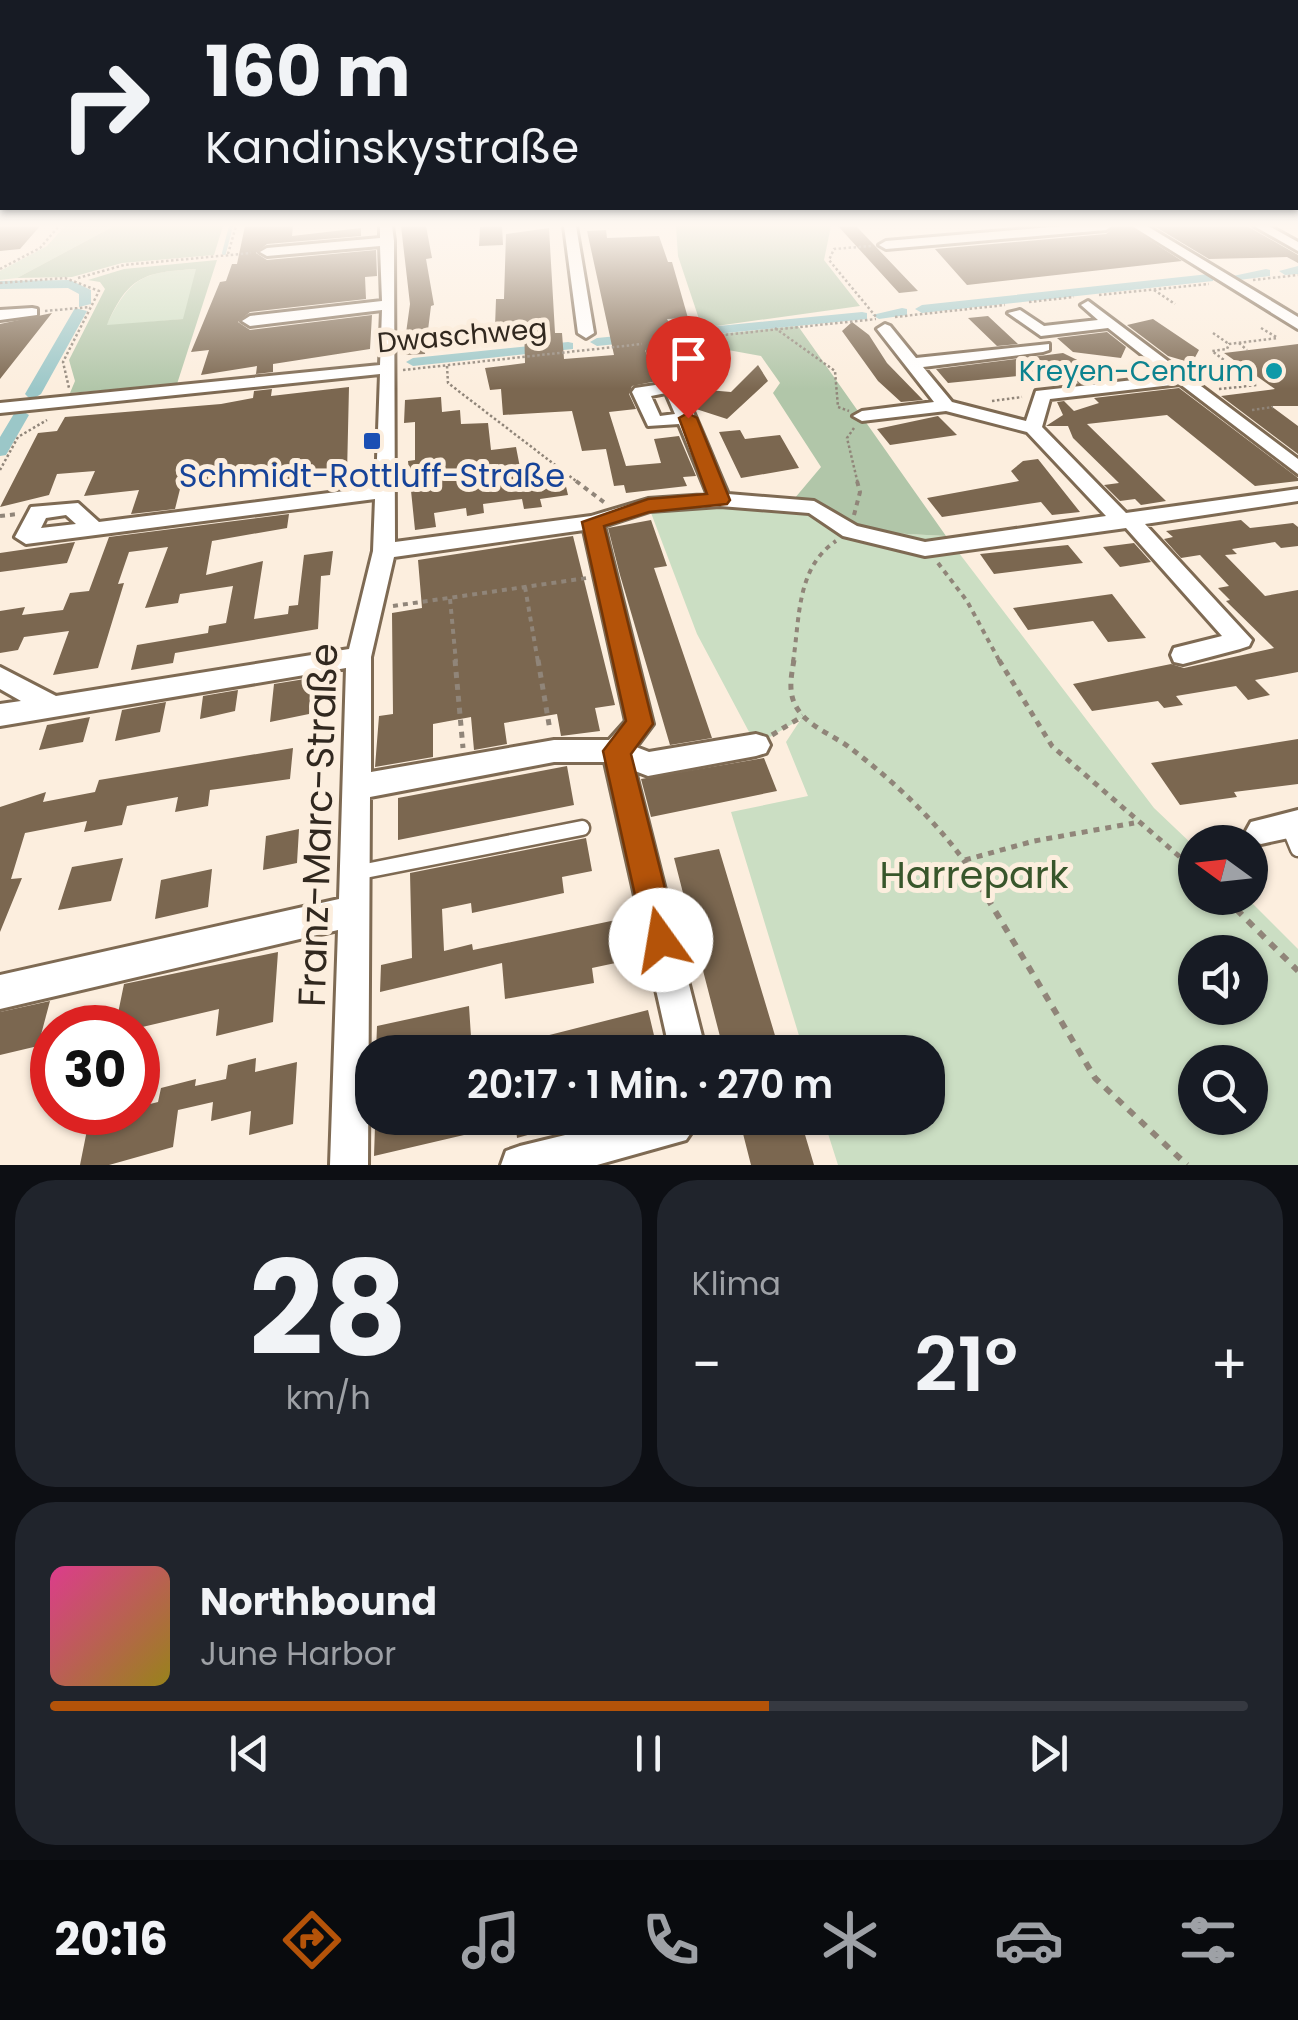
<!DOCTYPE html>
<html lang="de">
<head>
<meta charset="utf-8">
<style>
  body { margin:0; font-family:Poppins,sans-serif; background:#20242c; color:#f1f3f6; height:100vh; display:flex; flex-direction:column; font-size:38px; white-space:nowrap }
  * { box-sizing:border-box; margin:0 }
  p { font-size:32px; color:#9ea1a6 }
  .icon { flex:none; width:55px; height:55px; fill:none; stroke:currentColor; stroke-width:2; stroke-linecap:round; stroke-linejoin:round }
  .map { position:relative; height:1165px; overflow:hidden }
  .sheet { display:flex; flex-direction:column; gap:15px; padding:15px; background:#0d0f14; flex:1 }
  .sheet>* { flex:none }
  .top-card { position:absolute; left:0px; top:0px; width:1300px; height:210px; box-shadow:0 2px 8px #0004; background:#171b24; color:#f1f3f6; overflow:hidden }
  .needle { width:65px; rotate:285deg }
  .controls { position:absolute; left:1178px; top:825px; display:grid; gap:20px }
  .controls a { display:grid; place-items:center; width:90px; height:90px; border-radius:50%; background:#171b24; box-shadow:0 2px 8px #0004; font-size:50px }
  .speed { position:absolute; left:30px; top:1005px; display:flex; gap:20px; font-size:50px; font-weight:700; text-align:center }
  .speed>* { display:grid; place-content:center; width:130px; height:130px; border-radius:50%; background:#171b24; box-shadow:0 2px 8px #0004; line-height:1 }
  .speed .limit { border:15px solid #d22; background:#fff; color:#111 }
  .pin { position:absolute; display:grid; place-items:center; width:85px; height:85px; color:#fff; margin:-102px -42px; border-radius:50% 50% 50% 0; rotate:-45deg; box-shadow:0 0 10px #0007 }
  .pin .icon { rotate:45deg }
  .me { position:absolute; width:110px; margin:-55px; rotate:347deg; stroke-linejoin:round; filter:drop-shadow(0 0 8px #0008) }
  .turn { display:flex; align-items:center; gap:35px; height:210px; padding:0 40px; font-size:45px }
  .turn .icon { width:130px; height:130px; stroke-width:2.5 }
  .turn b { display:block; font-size:70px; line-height:85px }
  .big { font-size:75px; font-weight:600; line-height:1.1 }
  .sheet .tile { flex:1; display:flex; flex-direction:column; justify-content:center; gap:15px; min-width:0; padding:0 35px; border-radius:40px; background:#20242c }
  .sheet .dial { align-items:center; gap:0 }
  .dial b { font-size:130px; line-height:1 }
  .song { display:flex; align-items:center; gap:30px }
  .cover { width:120px; height:120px; border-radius:15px; background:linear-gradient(135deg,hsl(330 70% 55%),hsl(50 70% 35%)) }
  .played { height:10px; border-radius:5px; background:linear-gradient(90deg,#b45309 60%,#363941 60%) }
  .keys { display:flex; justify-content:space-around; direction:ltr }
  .heat { display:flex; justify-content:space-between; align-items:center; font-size:55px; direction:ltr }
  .sheet .tiles { flex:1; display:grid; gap:15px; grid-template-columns:1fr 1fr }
  .tile:last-child { grid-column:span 2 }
  .trip { position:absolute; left:355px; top:1035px; width:590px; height:100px; border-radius:40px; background:#171b24; box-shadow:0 2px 8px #0004; font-weight:600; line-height:100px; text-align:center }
  .menu { display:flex; height:160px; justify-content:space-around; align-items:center; background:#090b0e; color:#9ea1a6 }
  .menu .icon { width:70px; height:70px }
  .menu .selected { color:#b45309 }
  .menu b { font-size:45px; color:#f1f3f6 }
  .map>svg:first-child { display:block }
  .green { fill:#cbdec3; fill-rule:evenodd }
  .forest { fill:#b1c6a9; fill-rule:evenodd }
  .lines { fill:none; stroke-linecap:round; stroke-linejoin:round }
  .stream { stroke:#9bc7c8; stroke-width:4 }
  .canal { fill:#9bc7c8; fill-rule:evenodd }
  .building { fill:#7b6750 }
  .lane-casing { stroke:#7e6a53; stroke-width:19 }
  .street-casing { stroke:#7e6a53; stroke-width:6 }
  .path-far3 { stroke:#908579; stroke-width:2.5; stroke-dasharray:2.5 2.5; stroke-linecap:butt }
  .path-far2 { stroke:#908579; stroke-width:4; stroke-dasharray:5 5; stroke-linecap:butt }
  .path-far1 { stroke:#908579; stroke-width:5; stroke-dasharray:6 6; stroke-linecap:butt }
  .path { stroke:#908579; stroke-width:6; stroke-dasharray:8 8; stroke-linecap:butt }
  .lane { stroke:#fff; stroke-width:14 }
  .street { fill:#fff; fill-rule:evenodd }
  .route { fill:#b45309; stroke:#753606; stroke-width:2.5 }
  .culture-dot { fill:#0f9aa8; stroke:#fceede; stroke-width:4 }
  .transit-dot { fill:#1a4fb4; stroke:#fceede; stroke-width:4 }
  .labels { text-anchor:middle; stroke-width:10; stroke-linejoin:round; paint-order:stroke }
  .far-street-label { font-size:28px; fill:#31281f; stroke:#fceede }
  .far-culture-label { font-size:28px; fill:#0d838f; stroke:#fceede; text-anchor:end }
  .transit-label { font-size:32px; fill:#164399; stroke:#fceede }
  .near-street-label { font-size:38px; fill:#31281f; stroke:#fceede }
  .near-park-label { font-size:38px; fill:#38562b; stroke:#fceede }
</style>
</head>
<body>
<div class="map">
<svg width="1298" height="1165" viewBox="0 0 1298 1165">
  <rect width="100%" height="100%" fill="#fceede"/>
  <path class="green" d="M65,226h49l-97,52 -17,2v-9l47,-25z
    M197,269l-13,50 -78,7c25,-50 37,-54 91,-57z
    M720,500l94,7 36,24 96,5 208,272 41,39v51h52l51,51v216h-460l-15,-47h105v-66h-124l-73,-240 77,-16 -22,-54 15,-23 -45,26 -59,-111 -49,-129zM1195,952h55v56h-55zM1195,1062h55v56h-55z"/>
  <path class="forest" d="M114,226h109l-9,29 -92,8 -50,14 -55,1z
    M676,226h155l-7,34 36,46 -158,22 -24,-72z
    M217,260l-40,124 -107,9 5,-12 -6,-21 36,-71 -5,-7 -12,-2 36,-11zM196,269l-13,50 -76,6c21,-49 38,-53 89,-56z
    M798,326l148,210 -96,-5 -36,-24 -25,-2 32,-38 -48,-74 7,-10 -19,-27 -33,-6 -33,3 -7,-16z"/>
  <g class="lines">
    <path class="stream" d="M224,253l7,-27"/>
    <path class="canal" d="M1298,266v8l-13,1 -6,-4z
      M1266,269l4,1v6l-31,4 -6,-4z
      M1209,274l4,1v6l-291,32 -7,-4 7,-4z
      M0,281l70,-1 21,10v14l-12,3v-13l-11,-6 -68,1z
      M75,308l12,3 -46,83 -8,5 -5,-2 -3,-3z
      M902,308l5,1v6l-28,4 -7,-4z
      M862,312l5,1v6l-270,27 -7,-4 7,-4z
      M568,342l5,1v6l-160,17 -7,-4 7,-4z
      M21,410l8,5 -23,40 -6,1v-19l15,-25z"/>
  </g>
  <path class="building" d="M0,226h40l-20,23 -20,2z
    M245,226h48l-1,10 69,-8v8l-94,8 -11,9 11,7 109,-10 1,26 -12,1 1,22 -116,13 -12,10 12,8 122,-15 -2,34 -97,15v8l-17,2 1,-8 -56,9 8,-25 -18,2 29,-70 6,-1 6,-17h5z
    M401,226h25l6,32 -6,1 8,46 -3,1 -6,48 -22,1 7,-51z
    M502,226l1,19 -24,1 1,-19z
    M838,226h18l62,65 -19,2z
    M1116,226h12l54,35 -215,24 -32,-36 171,-15z
    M1154,226h93l51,29v8l-11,-6 -78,2z
    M549,228l6,105h7l2,26 50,-4 -27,-124 19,-1 1,8 52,-2 9,26h4l16,56 -21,1 24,47 -15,2 -10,-19 -12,-8 -9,9 12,31 -25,5 -3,8 7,15 -27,3 17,54 35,-3 -7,-24 25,-3 17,40 -13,1 4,9 -61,7 -2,-8 -10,1 -8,-37 -24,2 -10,-40 -69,4 -2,-26 -11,1 -5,-22 40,-5 -1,-38 -29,2 1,-28h8l2,-65z
    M52,313l-52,66v-55z
    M988,316l30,28 -21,2 -29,-28z
    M1153,319l46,31 -7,13 -24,-7 -41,-31z
    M852,322l17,13 18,28 36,37 -22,2 -23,-21 -36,-50z
    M1107,332l19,15 -5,11 -48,-6 -16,-14z
    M1298,344v62h-27l27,20v28l-77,-58 54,-7 -51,-36z
    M1063,353l51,25 -36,5 -12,-12 -118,12 -12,-14z
    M758,365l10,16 -41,38 -31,-10 -2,-5 14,-14 23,2z
    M349,387l-2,87 -167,15 -5,20 -44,5 8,-24 -55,6 11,-25 -38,3 -8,21 -49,12 38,-74 19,-2 8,-14 156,-13 32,-6 1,-7 18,-2 -1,7z
    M1179,388l119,90v3l-43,5 -88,-71 -80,9 79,77 -25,4 -6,-6 -15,2 -16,-16 15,-2 -46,-45 -5,-12h-22l17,-11 -6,-13 7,-1 10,10 25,-8 -5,-5z
    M441,397l1,15 18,-2 1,14 27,-1 3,27 25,-3 7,36 41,-5 4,17 -28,4 2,8 -18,2 -2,-10 -39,5 1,9 -17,3 -1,-8 -32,5 2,14 -21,3 -7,-69 7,-1v-38l-11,1 1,-23z
    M938,416l19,19 -67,10 -13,-16z
    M740,430l5,9 35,-4 19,33 -58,10 -22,-46z
    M1038,459l42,53 -28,3 -11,-13 -99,15 -15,-19 92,-17 -8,-10 12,-10z
    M289,514l-2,14 -75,13 -6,34 57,-14 -9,58 34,-5 1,-8 9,-1 6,-50 29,-4 -3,24 -9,1 -3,53 -143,24 -2,10 -42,7 6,-25 71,-12 1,-7 17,-3 7,-37 -53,8 -2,9 -33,5 23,-61 -39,5 -11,32 6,-1 -26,85 -45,7 16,-44 -45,6 -6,13 -18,3v-42l25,-4 -3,8 41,-5 7,-17 19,-2 20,-54z
    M651,520l16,46 -13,2 58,170 -42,7 -50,-170 -12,-47z
    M1241,520l9,8 43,-5 5,4v19l-17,2 -6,-6 -43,7 5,5 -12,1 40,41 33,-6v82l-43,8 15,15 -22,5 -12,-14 -60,10 7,9 -19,3 -6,-7 -66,10 -19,-27 98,-20 13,4 90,-20 -48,-47 4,-1 -12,-12 11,-2 -29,-31 -19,3 -17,-19 9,-2 -7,-6z
    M573,536l42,169 -20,3 5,23 -39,5 -4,-22 -53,9 3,21 -33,6 -3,-33 -38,7v33l-58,10 4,-51 14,-2 -1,-101 30,-5 -4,-48z
    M75,542l-8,21 -67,9v-19z
    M1134,543l17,19 -31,5 -17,-20z
    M1068,545l15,18 -89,11 -14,-20z
    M1112,594l34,44 -38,4 -15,-21 -65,9 -15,-22z
    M311,678l-2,36 -39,8 4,-38z
    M238,690l-3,21 -35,8 3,-23z
    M166,702l-6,30 -45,9 7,-31z
    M90,717l-7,25 -44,8 8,-25z
    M1298,739v45l-64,8 3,5 -57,8 -29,-42z
    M293,748l-3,31 -80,11 -2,16 -33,6 3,-15 -51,9 -5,19 -38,7 3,-11 -62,12 -14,46 11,-1 -22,54v-125l46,-15 -3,10 52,-10 4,-12z
    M764,758l13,33 -126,26 -10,-38z
    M567,766l7,39 -176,35v-42z
    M299,829l-2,34 -34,7 3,-34z
    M586,838l6,33 -30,6 2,16 -92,20 -1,-10 -29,6 2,42 28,-7 1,6 157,-33 9,41 -47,10 2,15 -89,16 -3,-36 -122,29 1,-27 31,-7 -2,-85z
    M719,849l61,203h-56l-50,-194z
    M123,858l-12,43 -53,9 14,-43z
    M212,869l-4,38 -53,12 6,-39z
    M278,952l-5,70 -57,14 3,-27 -81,19h-23l9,-44z
    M50,1001l-12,45 -38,9v-43z
    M469,1006l3,46h-96l1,-26z
    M648,1010l10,42h-156v-5z
    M256,1058l-1,14 42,-10 -4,62 -44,11 2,-24 -40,10 2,-19 -35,8 -5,37 -64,18h-29l9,-45 49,-8v-5l20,-5 3,-14 35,-9 -1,7 31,-7 2,-14z
    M410,1118h53l1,17 -90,21 1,-30z
    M515,1118h59v4l-57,16z
    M739,1118h61l14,47h-63z"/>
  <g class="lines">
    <g class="lane-casing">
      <path id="lane" d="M1298,826l-7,6 7,17
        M355,873l227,-45"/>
    </g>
    <g class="street-casing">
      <path id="street" d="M380,226h12l2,15 1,301 196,-26 57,-17 60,-4 -29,-71 -31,2 -16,-34 3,-4 27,-4 -14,-35 8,-5c15,7 60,124 72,150l86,7 43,25 68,16 181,-26 -79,-84 -81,-21 -84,10 -9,-5 9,-5 72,-9 -57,-73 8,-5 5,2 26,32 133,-14v6l-6,2 -120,15 29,35 74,19 10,-30 133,-15 -61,-48 -67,8 -33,-23 12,-3 24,16 54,-6 -17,-15 7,-4 210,158v15l-118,-90 -130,15 -8,28 84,86 172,-24v12l-153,23 107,116 -3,6 -9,3 -57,15 -9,-2 -3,-7 3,-7 48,-12 -96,-108 -201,28 -82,-20 -34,-23 -89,-7 -70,5 -46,15 49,198 -17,23 13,5 107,-18 10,3 4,8 -4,8 -10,3 -108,20 -13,-5 71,281h-36l-65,-290h-51l-184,35 -2,368h-38l8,-235 -338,79v-34l339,-76 7,-231 -346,58v-22l21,-3 -21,-12v-22l56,29 293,-47 24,-98 2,-52 -349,45 -11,-7 16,-30 47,-4 21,19 277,-35 4,-113 -380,39v-10l380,-38 2,-55 -132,16 -8,-5 8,-5 132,-15 -2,-55 -113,10 -7,-4 7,-4 113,-10zM666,393l9,21 -15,2 -9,-20zM66,515l10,9 -35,4 5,-10zM584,530l42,191 -17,19h-55l-183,32v-115l23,-100z
        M564,226h12l18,107 -8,5 -8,-5z
        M1062,226h50l-6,4 -220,19 -7,-4 7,-4z
        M1132,226h15l151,91v12z
        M1254,226h15l29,16v9z
        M32,308l5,1v6l-37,5v-10z
        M1298,810v26l-37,8 -10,-4 -5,-9 5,-9z
        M635,1118h66l-15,22 -89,25h-96l5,-14 14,-5z"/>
    </g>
    <path class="path-far3" d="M871,246l-37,3 -5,11 48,58
      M228,254l8,-28
      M0,269l40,-21 19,-22
      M78,278l46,-13 127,-12
      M1253,280l45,-5
      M0,283l65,-5 34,13 -36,71 6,26
      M1154,290l21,14
      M1099,295l110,-11
      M1029,302l45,-5
      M45,311l45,-4
      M895,317l110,-12
      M775,328l60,43 3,36 11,4
      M1261,328l17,10
      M1213,333l16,11
      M666,341l210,-22
      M1239,343l8,7
      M447,366l1,17 132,101
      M403,370l239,-26
      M1219,389l38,-4 -45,-34 15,-2 2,-5 49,-6
      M992,401l30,-4
      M1252,410l21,-3
      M854,428l-7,10 11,46
      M0,470l18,-33 29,-17"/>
    <path class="path-far2" d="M576,481l29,22
      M854,515l6,-23 -3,-11
      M0,516l18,-2
      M938,563l29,38 33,61
      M525,587l13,75
      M450,599l6,63
      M393,606l194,-28
      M793,662c7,-44 3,-94 43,-121"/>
    <path class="path-far1" d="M455,660l8,88
      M538,660l12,70
      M794,660c-4,22 -7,40 10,57 12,12 31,20 45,30 50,38 99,85 132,139
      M999,660l53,86 143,124
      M772,735l31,-19
      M1224,842l15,-4
      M1180,857l15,-5
      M965,860l69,-19 100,-18"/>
    <path class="path" d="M979,884l116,194 92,87
      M1225,898l73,73"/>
    <use href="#lane" class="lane"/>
    <use href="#street" class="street"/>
  </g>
  <linearGradient id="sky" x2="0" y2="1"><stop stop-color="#89bcdb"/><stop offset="0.58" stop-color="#fef7f0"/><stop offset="1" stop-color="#fef7f0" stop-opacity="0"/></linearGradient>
  <rect width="1298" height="389" fill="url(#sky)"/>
  <path class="route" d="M688,413l9,5 33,82 -3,4 -78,8 -45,14 49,198 -22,30 47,186 -5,11 -12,5 -11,-5 -5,-11 -42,-189 23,-30 -44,-199 66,-23 59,-5 -28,-76z"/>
  <circle class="culture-dot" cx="1274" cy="371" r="10"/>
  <rect class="transit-dot" x="362" y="431" width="20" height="20" rx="5"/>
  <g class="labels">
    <g class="far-street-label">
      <text transform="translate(462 335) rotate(-5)" y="10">Dwaschweg</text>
    </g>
    <g class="far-culture-label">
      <text x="1254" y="381">Kreyen-Centrum</text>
    </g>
    <g class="transit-label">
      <text x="372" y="487">Schmidt-Rottluff-Straße</text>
    </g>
    <g class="near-street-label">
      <text transform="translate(318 825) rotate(-88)" y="13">Franz-Marc-Straße</text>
    </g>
    <g class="near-park-label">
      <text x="974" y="888">Harrepark</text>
    </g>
  </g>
</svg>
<div class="controls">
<a><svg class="needle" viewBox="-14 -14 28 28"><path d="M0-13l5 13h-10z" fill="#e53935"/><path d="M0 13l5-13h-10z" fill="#9ea1a6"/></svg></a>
<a><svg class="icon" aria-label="sound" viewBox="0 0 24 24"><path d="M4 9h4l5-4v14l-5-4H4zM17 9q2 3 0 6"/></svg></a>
<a><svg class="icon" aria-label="search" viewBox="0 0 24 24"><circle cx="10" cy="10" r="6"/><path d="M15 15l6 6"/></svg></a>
</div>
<div class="speed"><div class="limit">30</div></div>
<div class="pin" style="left:688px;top:418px;background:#d93025"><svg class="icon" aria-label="arrive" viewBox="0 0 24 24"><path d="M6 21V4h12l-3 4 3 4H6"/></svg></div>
<svg class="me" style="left:661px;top:940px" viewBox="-20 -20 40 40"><circle r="19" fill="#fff"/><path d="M0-13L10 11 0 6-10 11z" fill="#b45309"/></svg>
<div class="trip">20:17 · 1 Min. · 270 m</div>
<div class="top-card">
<div class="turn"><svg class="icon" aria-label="right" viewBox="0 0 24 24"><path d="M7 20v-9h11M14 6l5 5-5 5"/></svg><div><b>160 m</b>Kandinskystraße</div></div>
</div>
</div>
<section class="sheet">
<div class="tiles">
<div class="tile dial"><b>28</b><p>km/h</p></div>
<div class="tile"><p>Klima</p>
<div class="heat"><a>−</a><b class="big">21°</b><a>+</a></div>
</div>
<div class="tile">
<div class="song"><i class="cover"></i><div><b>Northbound</b><p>June Harbor</p></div></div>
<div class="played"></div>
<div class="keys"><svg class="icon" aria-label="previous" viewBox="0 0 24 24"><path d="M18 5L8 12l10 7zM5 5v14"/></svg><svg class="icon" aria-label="pause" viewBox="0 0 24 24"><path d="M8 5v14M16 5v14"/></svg><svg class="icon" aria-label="next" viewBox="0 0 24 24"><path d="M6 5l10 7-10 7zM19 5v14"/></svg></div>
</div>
</div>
</section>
<nav class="menu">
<b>20:16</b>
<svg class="icon selected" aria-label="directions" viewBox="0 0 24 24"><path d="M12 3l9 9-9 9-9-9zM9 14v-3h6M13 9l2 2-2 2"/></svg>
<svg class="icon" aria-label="music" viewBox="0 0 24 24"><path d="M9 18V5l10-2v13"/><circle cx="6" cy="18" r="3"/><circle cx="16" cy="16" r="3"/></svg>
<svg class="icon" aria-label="phone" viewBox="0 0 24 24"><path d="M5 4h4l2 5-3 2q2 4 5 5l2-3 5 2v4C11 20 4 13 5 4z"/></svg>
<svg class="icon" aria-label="climate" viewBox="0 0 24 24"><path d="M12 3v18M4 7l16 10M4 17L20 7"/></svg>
<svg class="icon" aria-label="car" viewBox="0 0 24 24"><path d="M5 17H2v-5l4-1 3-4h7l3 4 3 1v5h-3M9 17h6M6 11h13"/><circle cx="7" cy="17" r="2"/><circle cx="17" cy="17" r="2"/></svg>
<svg class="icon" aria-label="filters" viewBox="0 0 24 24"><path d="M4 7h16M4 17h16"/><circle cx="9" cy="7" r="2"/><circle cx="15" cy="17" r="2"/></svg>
</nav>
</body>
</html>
